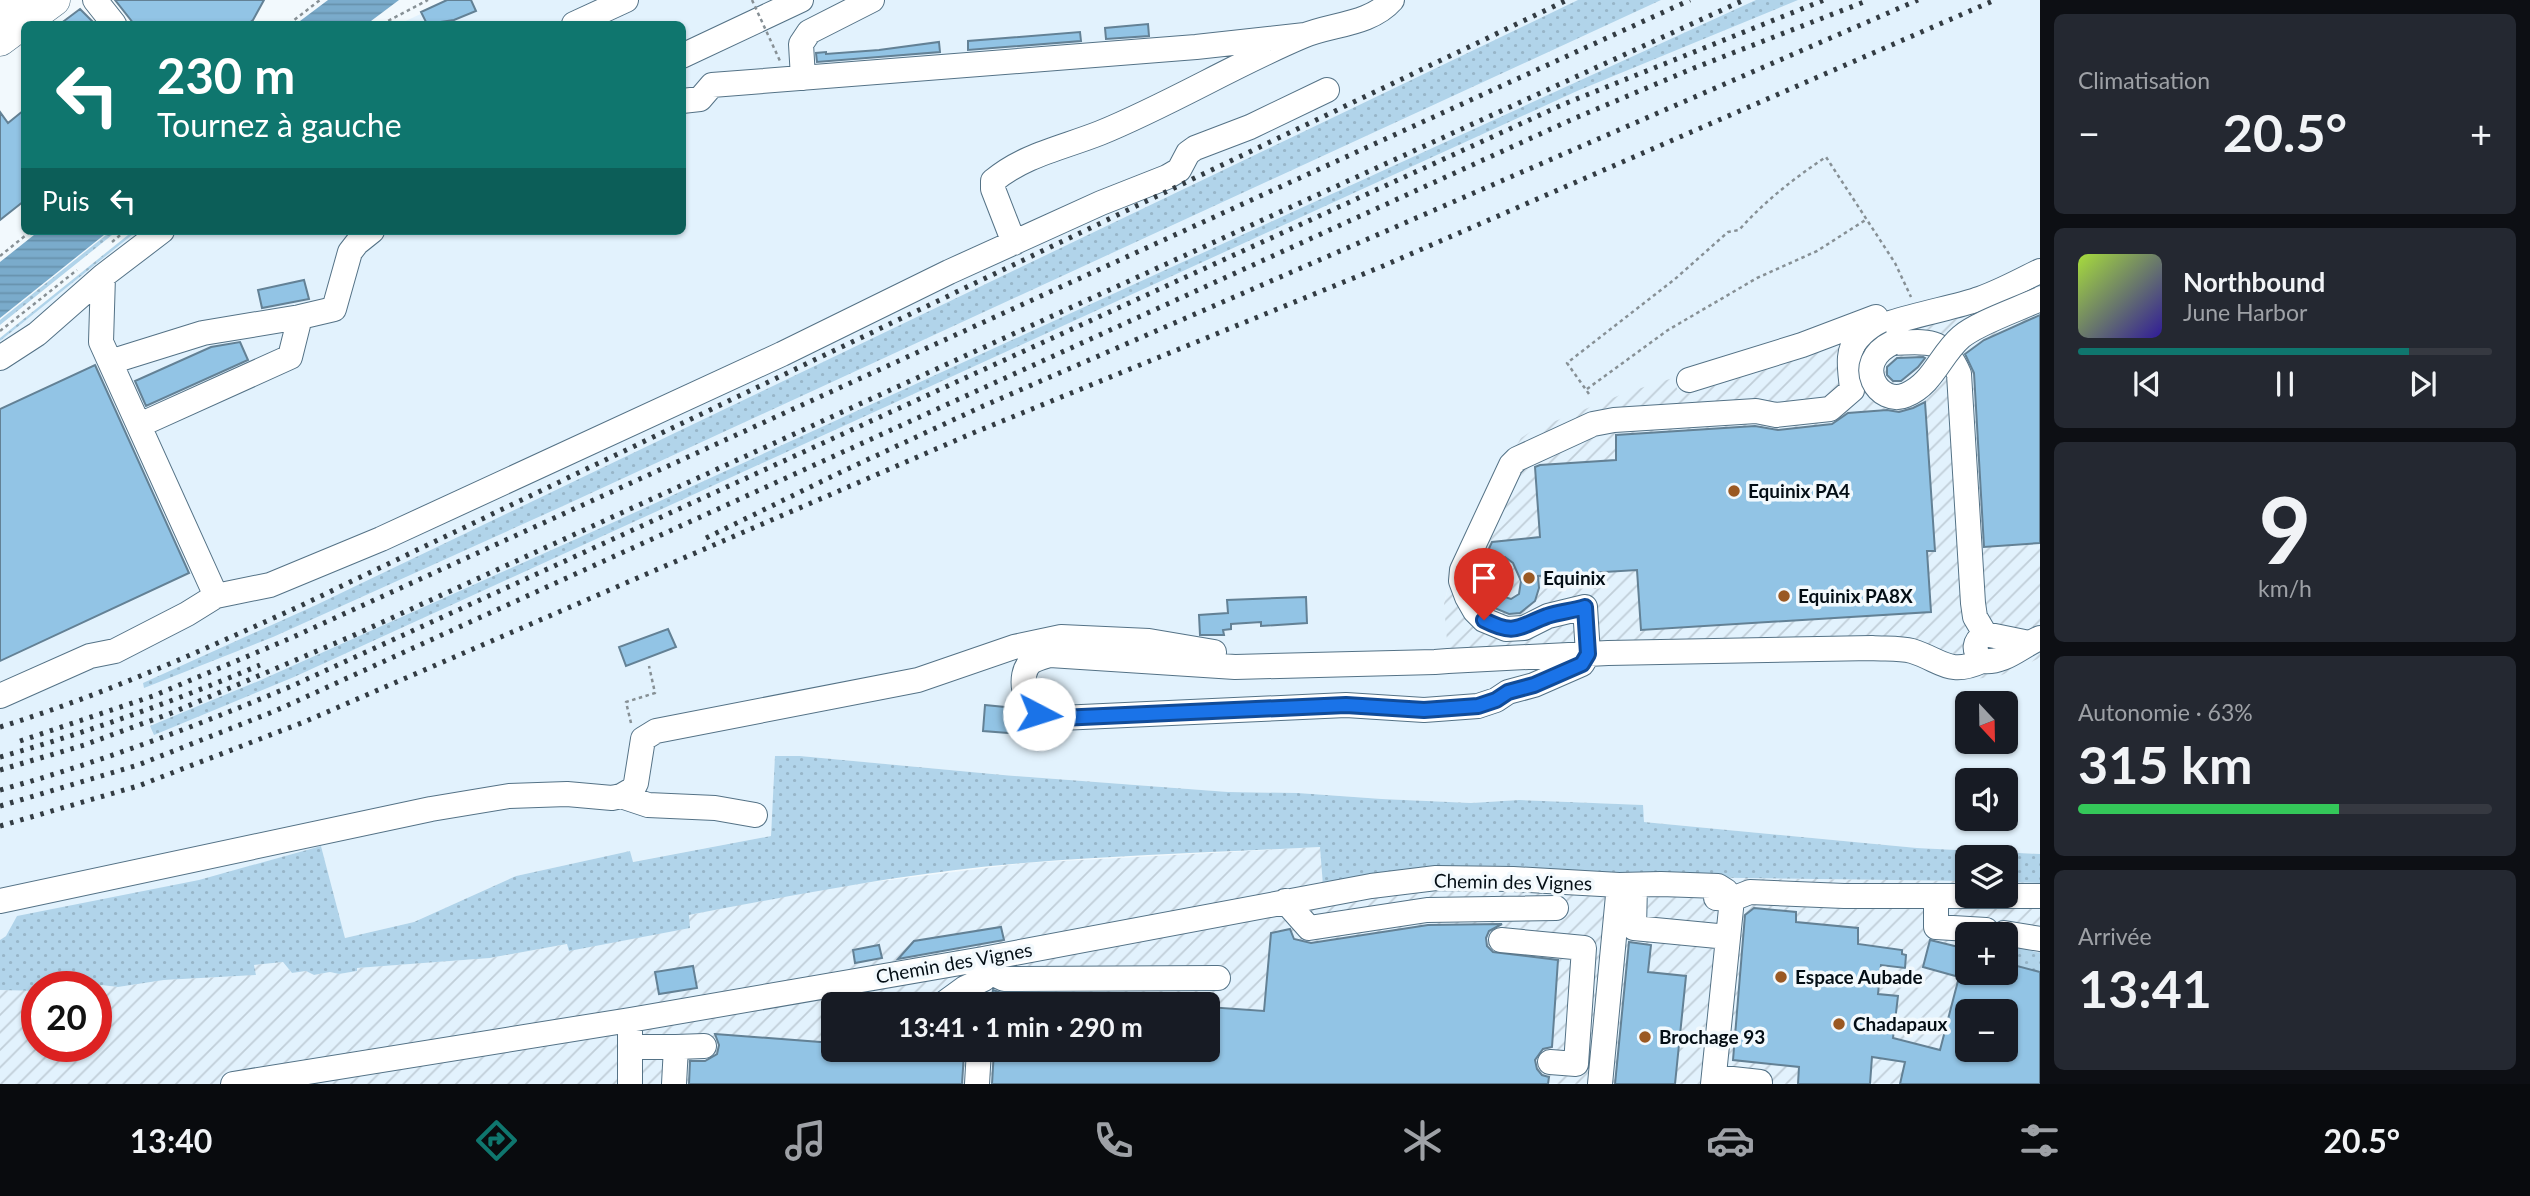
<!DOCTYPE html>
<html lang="fr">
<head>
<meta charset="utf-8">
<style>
  body { margin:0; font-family:Lato,sans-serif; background:#242831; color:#f1f3f6; height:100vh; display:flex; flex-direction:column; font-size:26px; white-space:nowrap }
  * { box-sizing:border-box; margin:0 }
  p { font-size:23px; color:#9ea1a6 }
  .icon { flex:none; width:38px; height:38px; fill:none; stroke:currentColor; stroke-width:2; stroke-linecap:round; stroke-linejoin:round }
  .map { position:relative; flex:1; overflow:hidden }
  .panel { display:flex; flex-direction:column; gap:14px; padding:14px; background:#0d0f14; width:490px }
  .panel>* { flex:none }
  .hud { position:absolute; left:21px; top:21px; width:665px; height:214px; border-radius:10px; box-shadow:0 2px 5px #0004; background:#0f766e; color:#fff; overflow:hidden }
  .needle { width:46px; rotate:158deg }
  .buttons { position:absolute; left:1955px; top:691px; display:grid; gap:14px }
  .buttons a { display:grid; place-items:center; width:63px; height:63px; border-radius:10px; background:#171b24; box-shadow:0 2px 5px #0004; font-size:35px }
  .speed { position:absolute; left:21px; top:971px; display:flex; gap:14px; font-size:35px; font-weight:700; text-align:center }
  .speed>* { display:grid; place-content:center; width:91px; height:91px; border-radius:50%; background:#171b24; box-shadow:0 2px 5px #0004; line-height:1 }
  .speed .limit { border:10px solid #d22; background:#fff; color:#111 }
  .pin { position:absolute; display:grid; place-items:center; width:60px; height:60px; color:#fff; margin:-72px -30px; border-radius:50% 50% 50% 0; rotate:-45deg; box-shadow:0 0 7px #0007 }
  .pin .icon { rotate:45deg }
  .me { position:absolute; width:77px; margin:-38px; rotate:95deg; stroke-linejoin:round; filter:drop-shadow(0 0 5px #0008) }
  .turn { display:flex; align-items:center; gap:24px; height:147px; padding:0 21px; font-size:32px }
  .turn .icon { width:91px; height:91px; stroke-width:2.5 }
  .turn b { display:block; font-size:49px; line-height:60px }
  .then { display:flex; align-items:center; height:66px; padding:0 21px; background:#0003; gap:14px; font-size:26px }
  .big { font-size:52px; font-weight:700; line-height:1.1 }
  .panel .widget { flex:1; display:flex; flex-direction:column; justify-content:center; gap:10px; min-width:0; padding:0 24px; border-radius:10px; background:#242831 }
  .panel .dial { align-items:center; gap:0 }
  .dial b { font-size:91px; line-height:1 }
  .song { display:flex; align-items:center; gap:21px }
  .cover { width:84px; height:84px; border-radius:10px; background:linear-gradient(135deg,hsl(80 70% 55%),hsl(250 70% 35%)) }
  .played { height:7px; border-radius:4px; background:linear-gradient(90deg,#0f766e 80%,#363941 80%) }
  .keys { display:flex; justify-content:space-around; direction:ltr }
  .heat { display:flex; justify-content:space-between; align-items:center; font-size:38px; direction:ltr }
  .charge { height:10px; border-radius:5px; background:linear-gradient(90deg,#34c759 63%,#363941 0) }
  .trip { position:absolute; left:821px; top:992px; width:399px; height:70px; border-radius:10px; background:#171b24; box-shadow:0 2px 5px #0004; font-weight:700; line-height:70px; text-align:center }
  .tabs { display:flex; height:112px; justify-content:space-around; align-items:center; background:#090b0e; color:#9ea1a6 }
  .tabs .icon { width:49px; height:49px }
  .tabs .active { color:#0f766e }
  .tabs b { font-size:32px; color:#f1f3f6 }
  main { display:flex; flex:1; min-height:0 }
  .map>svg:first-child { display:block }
  .built { fill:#e2f2fd; fill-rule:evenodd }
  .industrial { fill:url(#industrial-furrows); fill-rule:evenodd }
  .grass { fill:url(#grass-dots) }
  .water { fill:url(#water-rules) }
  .building { fill:#92c4e5; stroke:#638195; stroke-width:2; fill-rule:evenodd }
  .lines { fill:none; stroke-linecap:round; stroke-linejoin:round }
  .minor-casing { stroke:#547286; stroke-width:26 }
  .major-casing { stroke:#547286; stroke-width:33 }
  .path { stroke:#879095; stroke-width:2.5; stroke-dasharray:3.5 3.5; stroke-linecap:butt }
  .minor { stroke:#fff; stroke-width:24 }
  .major { stroke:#fff; stroke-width:32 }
  .rail { stroke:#333c43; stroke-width:5; stroke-dasharray:3.5 7; stroke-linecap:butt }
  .minor-bridge-casing { stroke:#547286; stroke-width:26; stroke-linecap:butt }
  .path-bridge { stroke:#879095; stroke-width:2.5; stroke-dasharray:3.5 3.5; stroke-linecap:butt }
  .minor-bridge { stroke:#fff; stroke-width:24 }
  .route-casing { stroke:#114b97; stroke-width:18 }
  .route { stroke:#1a73e8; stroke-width:12 }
  .poi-dot { fill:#9a5923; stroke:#f2f9fd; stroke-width:2.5 }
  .labels { text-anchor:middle; stroke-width:7; stroke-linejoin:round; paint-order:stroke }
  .poi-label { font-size:19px; font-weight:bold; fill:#040e15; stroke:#f2f9fd; text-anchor:start }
  .street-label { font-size:19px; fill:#040e15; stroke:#f2f9fd }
</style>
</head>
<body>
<main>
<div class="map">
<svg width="2040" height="1084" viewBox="0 0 2040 1084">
  <defs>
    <pattern id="industrial-furrows" width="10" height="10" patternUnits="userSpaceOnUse" patternTransform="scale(1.75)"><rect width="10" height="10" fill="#e2f2fd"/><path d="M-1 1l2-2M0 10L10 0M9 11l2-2" fill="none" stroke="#c0ced8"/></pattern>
    <pattern id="grass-dots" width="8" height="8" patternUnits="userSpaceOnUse" patternTransform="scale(1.75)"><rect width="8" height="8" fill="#b1d4ea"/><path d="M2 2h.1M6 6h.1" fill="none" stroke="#97b5c8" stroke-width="1.8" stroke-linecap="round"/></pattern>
    <pattern id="water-rules" width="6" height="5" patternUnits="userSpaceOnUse" patternTransform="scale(1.75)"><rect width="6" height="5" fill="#7aabcb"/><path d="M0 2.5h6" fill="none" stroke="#6892ad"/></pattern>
  </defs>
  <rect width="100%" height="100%" fill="#f2f9fd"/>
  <path class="built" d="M451,0h1589v264l-233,91 -85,29 -43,10 -6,-15 -201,151 -24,58 -4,16 183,55 246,-5 129,21 38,-17v196l-123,-6 -273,-26 -2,-17 -123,-5 -48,3 -89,-4 -84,-6 -70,-1 -225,-17 -203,-19h-24l-5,80 -139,26 -2,-11 -114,25 -102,46 -69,16 -24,-92 -315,90 -6,4v-599l137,-110h545v-207h-283zM1967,704h39v38h-39zM1967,780h39v39h-39z"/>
  <path class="industrial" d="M2040,264v394l-38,17 -32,5 -10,-2 -50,-20 -462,-4 -4,-50 4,-16 46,-105 27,-45 12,-8 92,-37 48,-15 6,16 43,-10 85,-29z
    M1321,847l2,38 274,-9 370,5v15h39v-14h27l7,9v193h-2040v-94l37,1v55h59v-59h-7l12,-2 17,2 46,-7 92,-5 -2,-10 29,-3 9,11 14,-2 8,4 16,-3 9,2 18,-3 -1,-3 134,-10 78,-14 2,6 119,-22v-13l144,-28 192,-24zM1967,934h39v39h-39zM833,1004h375v46h-375zM1967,1012h39v38h-39z"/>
  <path class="grass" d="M1578,0h83l-1098,506 -290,131 -129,51 -1,-5 171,-77z
    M1756,0h42l-221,91 -1283,586 -140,58 -4,-9 111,-46 353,-158z
    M111,231h6l-117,94v-5z
    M133,231h4l-137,110v-3z
    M775,756h25l203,19 225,17 70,1 84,6 89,4 48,-3 124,5 1,17 273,26 123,6v29l-34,-1v-24h-39v23l-370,-5 -274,10 -3,-39c-98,5 -198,8 -296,16 -113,9 -224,31 -335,52l1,13 -121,23 -2,-7 -77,14 -133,10v3l-18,3 -9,-2 -16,3 -8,-4 -14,2 -9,-11 -29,3 2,10 -92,5 -46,7 -17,-2 -64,2v4l-37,-1v-50l6,-4 11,-20 182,-36 122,-34 24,92 69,-16 102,-46 114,-25 3,11 138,-26z
    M2006,944l34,9v19l-34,-9z"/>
  <path class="water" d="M328,0h71l-32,24h-71z
    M39,231h70l-109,87v-56z"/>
  <path class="building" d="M115,0h149l-11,20 -5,4h-114z
    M447,0h24l5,11 -22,9 -27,4 -6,-12z
    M80,9l15,15h-35z
    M1148,24l1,12 -43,3 -1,-11z
    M1080,32l1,9 -113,9v-9z
    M939,42l1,10 -123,10 -1,-9 10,-1v2l53,-4z
    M24,110v91l-24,19v-108l8,11z
    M304,280l5,19 -47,9 -4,-18z
    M2040,315v228l-56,4 -10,-174 -9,-19 19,-14z
    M240,342l8,18 -102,46 -11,-25 76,-34z
    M1923,357l2,1 -7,9 -17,14h-8l-6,-6v-8l10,-9z
    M95,365l94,208 -189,88v-252z
    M1925,402l10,149h-8l4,61 -290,18 -4,-60 -99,6 1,12 -4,13 -15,12 -11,1 -17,-7 -12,-16 -3,-17 15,-32 48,-5 -5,-70 5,-2 76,-5v-25l139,-9 23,4 54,-6 16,-11 39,-3 12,2 14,-4zM1505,557l8,6 8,18 -2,13 -8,5 -13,-4 -10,-24 3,-10z
    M1306,597l1,26 -46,3v-4l-30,2v5l-8,1 1,5h-24l-1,-20 29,-2 -1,-13z
    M668,629l8,18 -50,19 -7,-19z
    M985,705l30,3 8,12 -2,14 -38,-3z
    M1754,908l42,4v10l62,6v16l44,6v4l4,1 -1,13 -24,-3 -3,29 20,2 -5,42 47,12 19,-73 -36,-10 7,-27 37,9v24h39v-10l34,9v112h-140l5,-22 -33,-5 -2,27h-72l1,-17 -66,-7 12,-145zM1967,1012h39v38h-39z
    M1502,924l-13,7 -3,7 1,8 6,6 65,8 -6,87 -9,2 -8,11 2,9 5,6 7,2 -1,7h-556l2,-34h214v-43l56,4 7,-78 19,-4 4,10 17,4 117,-18z
    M1001,927l3,13 -106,19 16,-18z
    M1629,942l22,3 -3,27 38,4 -11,108h-60z
    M879,945l3,13 -27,5 -2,-13z
    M693,966l4,22 -38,6 -4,-22z
    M993,990l11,4 52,1 -1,9h-65z
    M715,1034l118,9v7h89l42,3 -2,31h-273l1,-23h15l12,-7 2,-9z"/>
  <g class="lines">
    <g class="minor-casing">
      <path id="minor" d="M95,0l19,24
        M574,24l52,-24
        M682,56l119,-56
        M803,78l-2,-34 8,-12 63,-32
        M682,101l18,-2 12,-14 484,-38 109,-12
        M162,231l-59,45 -2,66 115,254 54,-11 111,-46 401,-185 167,-82 152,-69 66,-26 12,-7 9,-17 7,-5 55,-21 77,-37
        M1014,243l-21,-54v-8c31,-26 69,-33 107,-48 69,-28 134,-68 203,-97 28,-12 67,-11 89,-36
        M300,317l34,-8 16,-57 7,-9 15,-12
        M1892,343c35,-1 51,-7 67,31l14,229 2,14 10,17
        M0,358l37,-24 66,-58
        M110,362l93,-29 97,-16 -10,40 -146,66
        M1689,380l113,-35 74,-28
        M2029,643l-44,-9c-12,8 -12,16 -3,27 22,3 39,-15 58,-23
        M1982,661c-33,15 -39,0 -70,-10 -12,-3 -27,-2 -40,-3l-264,5 -160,8 -13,1 -200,5 -185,-12c-7,2 -15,4 -20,8 -12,12 -6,43 8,50 6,4 16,4 22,5l286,-13 78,5 54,-4 18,-6 12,-8 26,-7 48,-21 6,-10 -3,-47 -37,9 -24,12 -18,1 -22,-9 -9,-9 -8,-14 -6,-16 1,-11 49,-105 6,-6 76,-35 21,-4 142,-9 20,4 54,-6 22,-19c-1,-17 -7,-38 6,-52 16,-16 92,-29 118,-38 22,-7 43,-19 64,-29
        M0,696l90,-40 25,-5 72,-37 29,-18
        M621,796l12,-7 3,-6 7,-44 13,-8 262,-51 96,-33 47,-10 88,4 65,11
        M1635,885l-1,43 94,9
        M1936,897v30l50,3
        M1716,898l16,1 18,-7 94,4h196
        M0,901l431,-92 78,-13 58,-2 45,4 9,-2 27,9 67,3 40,7
        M1285,901l24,27 118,-18 129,-2
        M2004,933l36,6
        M1501,940l83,8 -8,116 -26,-2
        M983,959l2,11 19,9 214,-1
        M943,1004l22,-16 19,-9
        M630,1031v53
        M630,1047h46l-2,37
        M676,1047l28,-1
        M1714,1077l46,5v2
        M233,1084l397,-64 353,-61 388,-73 65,-8 77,1 106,6 42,-1 57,2 8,5 6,8
        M977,1084l2,-34
        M1600,1084l19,-199
        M1713,1084l19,-185"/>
    </g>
    <g class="major-casing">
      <path id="major" d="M0,11l15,-11
        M0,40l54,-40"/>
    </g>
    <path class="path" d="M289,24l31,-24
      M382,24l46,-24
      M112,242l13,-11
      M0,256l31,-25
      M0,331l77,-61
      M1587,389l81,-59 89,-52 60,-27 50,-32
      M1589,394l-22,-31 108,-84 53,-47 11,-2c26,-29 54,-51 87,-73l69,106 16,34
      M1594,573l1,16
      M631,723l-5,-21 29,-9 -6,-27"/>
    <use href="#minor" class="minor"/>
    <use href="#major" class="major"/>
    <path class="rail" d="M706,538l137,-67 138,-64 937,-407
      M0,727c103,-32 201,-76 300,-121l1267,-606
      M20,741l133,-45 138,-58 1399,-638
      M0,757c89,-25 175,-56 260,-92
      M0,770l84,-25 85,-31 183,-78 1392,-636
      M0,790c101,-28 197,-64 294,-105l1270,-581 260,-104
      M0,806l138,-41 137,-54 1298,-592 121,-51 175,-68
      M0,826l138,-40 166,-64 669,-289 410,-167 612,-266"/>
    <g class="minor-bridge-casing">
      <path id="minor-bridge" d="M1892,343c-41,20 -13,64 14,52 27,-11 34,-40 55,-58 16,-14 58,-28 79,-38"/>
    </g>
    <path class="path-bridge" d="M752,0l28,61"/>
    <use href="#minor-bridge" class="minor-bridge"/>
  </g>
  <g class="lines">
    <g class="route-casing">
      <path id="route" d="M1039,714l21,4 286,-13 78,5 54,-4 18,-6 12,-8 26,-7 48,-21 6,-10 -3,-47c-13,4 -26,5 -38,9 -29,11 -32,20 -63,4"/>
    </g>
    <use href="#route" class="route"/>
  </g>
  <g class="poi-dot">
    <circle cx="1734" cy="491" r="7"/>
    <circle cx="1529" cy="578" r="7"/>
    <circle cx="1784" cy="596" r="7"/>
    <circle cx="1781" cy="977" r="7"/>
    <circle cx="1839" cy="1024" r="7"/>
    <circle cx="1645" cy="1037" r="7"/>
  </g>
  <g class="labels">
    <g class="poi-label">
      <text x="1748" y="498">Equinix PA4</text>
      <text x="1543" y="585">Equinix</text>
      <text x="1798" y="603">Equinix PA8X</text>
      <text x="1795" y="984">Espace Aubade</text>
      <text x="1853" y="1031">Chadapaux</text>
      <text x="1659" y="1044">Brochage 93</text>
    </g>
    <g class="street-label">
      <text transform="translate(1513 882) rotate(1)" y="7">Chemin des Vignes</text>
      <text transform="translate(954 963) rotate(-10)" y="7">Chemin des Vignes</text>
    </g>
  </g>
</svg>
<div class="buttons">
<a><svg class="needle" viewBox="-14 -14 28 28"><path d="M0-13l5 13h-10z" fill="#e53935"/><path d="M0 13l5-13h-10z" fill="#9ea1a6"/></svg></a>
<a><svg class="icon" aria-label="sound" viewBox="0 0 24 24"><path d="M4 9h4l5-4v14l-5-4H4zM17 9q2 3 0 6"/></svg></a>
<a><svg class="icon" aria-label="layers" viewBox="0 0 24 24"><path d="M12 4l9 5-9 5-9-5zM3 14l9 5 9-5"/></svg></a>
<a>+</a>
<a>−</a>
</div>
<div class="speed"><div class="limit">20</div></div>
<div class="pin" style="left:1484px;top:620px;background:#d93025"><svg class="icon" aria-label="arrive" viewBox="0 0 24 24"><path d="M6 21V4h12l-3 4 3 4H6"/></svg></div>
<svg class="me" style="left:1039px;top:714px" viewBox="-20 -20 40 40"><circle r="19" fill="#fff"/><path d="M0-13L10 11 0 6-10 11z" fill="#1a73e8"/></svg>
<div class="trip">13:41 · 1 min · 290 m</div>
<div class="hud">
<div class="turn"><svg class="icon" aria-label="left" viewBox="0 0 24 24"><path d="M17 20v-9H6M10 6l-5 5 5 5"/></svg><div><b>230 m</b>Tournez à gauche</div></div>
<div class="then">Puis<svg class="icon" aria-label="left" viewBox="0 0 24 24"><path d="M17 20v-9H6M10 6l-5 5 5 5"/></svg></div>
</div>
</div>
<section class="panel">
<div class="widget"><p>Climatisation</p>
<div class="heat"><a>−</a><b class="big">20.5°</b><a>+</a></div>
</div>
<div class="widget">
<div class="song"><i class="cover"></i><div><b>Northbound</b><p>June Harbor</p></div></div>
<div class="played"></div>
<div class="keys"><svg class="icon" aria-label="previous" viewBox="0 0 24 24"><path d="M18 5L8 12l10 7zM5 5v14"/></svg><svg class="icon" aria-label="pause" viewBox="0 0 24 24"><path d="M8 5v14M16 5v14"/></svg><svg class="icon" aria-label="next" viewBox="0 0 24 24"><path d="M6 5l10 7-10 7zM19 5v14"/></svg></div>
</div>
<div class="widget dial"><b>9</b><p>km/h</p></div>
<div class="widget"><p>Autonomie · 63%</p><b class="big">315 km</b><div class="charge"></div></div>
<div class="widget"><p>Arrivée</p><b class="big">13:41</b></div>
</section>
</main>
<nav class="tabs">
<b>13:40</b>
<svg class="icon active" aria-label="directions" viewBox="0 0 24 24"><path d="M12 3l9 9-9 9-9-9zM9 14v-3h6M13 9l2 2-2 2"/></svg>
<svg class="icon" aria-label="music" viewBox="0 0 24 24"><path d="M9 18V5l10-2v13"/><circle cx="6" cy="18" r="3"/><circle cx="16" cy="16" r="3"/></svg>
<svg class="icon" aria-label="phone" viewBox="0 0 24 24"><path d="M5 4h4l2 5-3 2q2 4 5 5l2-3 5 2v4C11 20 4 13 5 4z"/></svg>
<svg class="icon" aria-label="climate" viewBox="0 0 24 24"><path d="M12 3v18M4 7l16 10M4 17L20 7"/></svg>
<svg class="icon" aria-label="car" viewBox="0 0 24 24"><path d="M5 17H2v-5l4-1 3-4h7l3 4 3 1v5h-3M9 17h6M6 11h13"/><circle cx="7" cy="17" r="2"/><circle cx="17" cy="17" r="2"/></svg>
<svg class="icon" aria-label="filters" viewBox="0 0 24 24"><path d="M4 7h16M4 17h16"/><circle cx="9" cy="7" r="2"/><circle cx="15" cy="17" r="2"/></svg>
<b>20.5°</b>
</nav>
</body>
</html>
